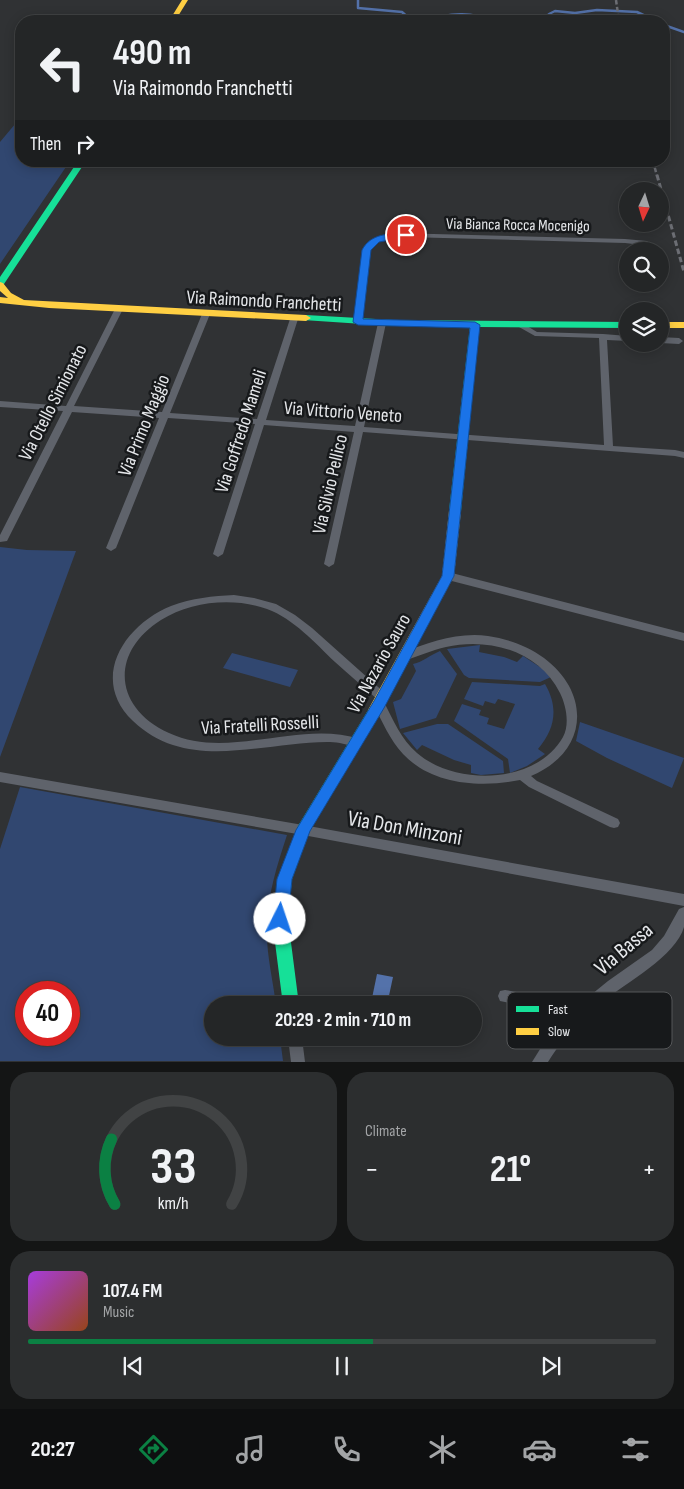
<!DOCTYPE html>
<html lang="en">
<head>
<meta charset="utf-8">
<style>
  body { margin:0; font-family:"Sofia Sans Condensed",sans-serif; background:#2c2e2f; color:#f1f3f6; height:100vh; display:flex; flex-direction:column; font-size:19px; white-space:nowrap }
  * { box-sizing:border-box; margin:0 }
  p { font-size:16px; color:#a3a5a7 }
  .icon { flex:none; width:28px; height:28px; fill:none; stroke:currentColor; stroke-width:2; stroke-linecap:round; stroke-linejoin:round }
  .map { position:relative; height:1062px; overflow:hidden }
  .panel { display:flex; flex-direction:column; gap:10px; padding:10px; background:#141515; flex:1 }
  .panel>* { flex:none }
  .guide { position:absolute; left:15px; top:15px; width:655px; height:152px; border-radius:20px; box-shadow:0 2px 12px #0003,0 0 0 1px #414344; background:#242627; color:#f1f3f6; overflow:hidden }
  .needle { width:32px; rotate:184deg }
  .fabs { position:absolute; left:619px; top:182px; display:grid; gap:10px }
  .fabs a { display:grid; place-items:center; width:50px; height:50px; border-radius:50%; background:#242627; box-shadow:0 2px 12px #0003,0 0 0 1px #414344; font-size:25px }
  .speed { position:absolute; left:15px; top:981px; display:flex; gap:10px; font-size:25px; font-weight:700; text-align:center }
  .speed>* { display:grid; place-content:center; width:65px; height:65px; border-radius:50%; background:#242627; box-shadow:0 2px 12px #0003,0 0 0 1px #414344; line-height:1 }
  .speed .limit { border:8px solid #d22; background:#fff; color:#111 }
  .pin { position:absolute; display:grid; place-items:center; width:42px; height:42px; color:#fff; margin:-21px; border:2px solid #fff; border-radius:50%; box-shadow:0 1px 5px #0007 }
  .me { position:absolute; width:55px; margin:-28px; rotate:4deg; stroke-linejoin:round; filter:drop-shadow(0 0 4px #0008) }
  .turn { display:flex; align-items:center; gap:18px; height:105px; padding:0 15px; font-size:22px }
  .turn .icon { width:65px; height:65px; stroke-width:2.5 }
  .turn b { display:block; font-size:35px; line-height:42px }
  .then { display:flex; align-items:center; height:48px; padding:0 15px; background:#0003; gap:10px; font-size:19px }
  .big { font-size:38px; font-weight:700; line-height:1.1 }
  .panel .tile { flex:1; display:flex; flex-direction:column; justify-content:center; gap:8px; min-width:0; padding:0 18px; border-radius:20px; background:#2c2e2f }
  .panel .dial { align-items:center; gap:0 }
  .dial svg { height:130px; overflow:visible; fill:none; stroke:#414344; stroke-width:7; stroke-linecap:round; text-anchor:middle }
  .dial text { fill:#f1f3f6; stroke:none }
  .song { display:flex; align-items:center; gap:15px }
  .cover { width:60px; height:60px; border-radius:8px; background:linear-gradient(135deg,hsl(280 70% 55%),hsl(20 70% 35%)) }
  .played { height:5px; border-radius:2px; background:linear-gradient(90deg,#0b8043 55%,#414344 55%) }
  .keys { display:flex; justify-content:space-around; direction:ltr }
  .heat { display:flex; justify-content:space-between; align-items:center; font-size:28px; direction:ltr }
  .panel .tiles { flex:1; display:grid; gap:10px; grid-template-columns:1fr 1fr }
  .tile:last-child { grid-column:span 2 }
  .trip { position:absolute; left:204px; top:996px; width:278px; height:50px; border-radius:25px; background:#242627; box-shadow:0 2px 12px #0003,0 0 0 1px #414344; font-weight:700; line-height:50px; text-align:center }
  .tabs { display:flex; height:80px; justify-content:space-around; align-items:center; background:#0e0f10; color:#a3a5a7 }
  .tabs .icon { width:35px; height:35px }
  .tabs .selected { color:#0b8043 }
  .tabs b { font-size:22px; color:#f1f3f6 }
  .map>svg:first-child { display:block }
  .green { fill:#314770; fill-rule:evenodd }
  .water { fill:#5472aa }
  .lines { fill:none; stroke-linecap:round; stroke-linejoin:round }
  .stream { stroke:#5472aa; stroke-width:2.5 }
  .street { fill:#5f636b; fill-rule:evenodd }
  .fast { fill:#16e098; fill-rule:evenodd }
  .slow { fill:#ffcf43; fill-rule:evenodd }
  .rail-far1 { stroke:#6c6e74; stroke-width:2.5; stroke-dasharray:4.5 2.5; stroke-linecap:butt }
  .rail { stroke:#6c6e74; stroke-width:3; stroke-dasharray:5.5 3; stroke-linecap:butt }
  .route { fill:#1a73e8; stroke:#114b97 }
  .labels { text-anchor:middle; stroke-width:5; stroke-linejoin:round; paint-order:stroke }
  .far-street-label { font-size:16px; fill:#e5e7ea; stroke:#17191b }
  .street-label { font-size:19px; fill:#e5e7ea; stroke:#17191b }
  .near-street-label { font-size:22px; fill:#e5e7ea; stroke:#17191b }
  .key { fill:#17191b; stroke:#555759; stroke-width:1 }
  .key-label { font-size:14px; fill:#e5e7ea }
</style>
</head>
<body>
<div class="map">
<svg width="684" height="1062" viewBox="0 0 684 1062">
  <rect width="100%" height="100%" fill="#303234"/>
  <path class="green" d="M103,15l61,3 -2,3h-65z
    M21,117v44h49l-70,103v-122z
    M0,547l27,3 49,1 -76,206z
    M480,645l-1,7 25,5 13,5 6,-6 20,13 8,8 -11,5 -71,-4 -5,-3 -17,-26z
    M440,651l17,23 -21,44 -36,11 -7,-27 8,-3 15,-28 -3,-7c10,-2 17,-9 27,-13z
    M232,653l66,17 -8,17 -67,-19z
    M472,682l68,4 5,-2c14,24 10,45 -7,65l7,5 -18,12 -17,7 -2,-14 -54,-38 8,-17 19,6 -2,5 10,3 -2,6 17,5 11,-25 -17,-5 -3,5 -10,-3 -2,5 -19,-7z
    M580,722l104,36 -12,30 -65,-30 -31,-17z
    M437,724h11l55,37 1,12 -23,2 -10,-2v-8l-17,-5 -32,-15 -5,5 -14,-17z
    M20,787l267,48c-10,31 -20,61 -20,93 -1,25 6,52 9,77h-64v33h68l3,23h-283v-212zM26,992h43v43h-43z"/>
  <path class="water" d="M377,974l16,3 -6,28 -16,-2z"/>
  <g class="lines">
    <path class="stream" d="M358,0v8l44,4 10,9
      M427,21c24,-10 46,-8 70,0
      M544,21l5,-7 6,-3 20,2 22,-3 40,2 19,9
      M664,25l20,7"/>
    <path class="street" d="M395,233l230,6 22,2 11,10h-8l-8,-6 -17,-2 -219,-6c-14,0 -27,1 -36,13l-8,72 -1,2h-6l-1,-2 8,-72c9,-12 19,-15 33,-17z
      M116,307h6l1,2 -49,97 88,6 40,-98 4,-2 4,2 -40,99 87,6 33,-100 4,-2 4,2 -32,101 89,6 23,-103 4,-2 4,2 -22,104 240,18 -5,-107 -64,-2 -16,-9 -1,-2 4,-2 15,9 66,2 25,2v5l-21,-1 6,106 62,4 9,2v6l-9,-2 -312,-24 -29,132 -5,3 -5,-3 30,-132 -90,-7 -41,129 -5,3 -5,-3 42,-130 -87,-6 -52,130 -5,3 -5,-3 53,-130 -87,-6 -64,127 -1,2 -7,1v-7l63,-124 -63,-4v-6l66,5z
      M660,337l19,1 4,3 -4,3 -19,-1z
      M448,572l236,61v8l-240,-62 -1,-3z
      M234,595l20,3 22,6 19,11 17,13 75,67 2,3 -2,3 -3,1c9,18 17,37 33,51 38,33 119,32 146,-16 7,-13 3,-32 -3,-44 -21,-42 -71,-56 -114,-46 -14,3 -27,9 -40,13l-4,-1 -2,-3 2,-3c27,-11 56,-21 86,-17 20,3 40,10 56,22 48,36 44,94 -13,118l6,5 81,38 2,4 -2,4 -4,1 -4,-1 -81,-40 -9,-7c-39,8 -88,5 -117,-26 -13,-14 -21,-33 -30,-50l5,-4c-14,-13 -29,-25 -43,-38 -20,-19 -41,-43 -68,-53 -33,-12 -76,-8 -106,11 -52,33 -47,88 8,113 60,28 130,-14 191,6l2,3 -2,3 -4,2c-9,-2 -17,-5 -26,-5 -65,-1 -142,32 -197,-21 -44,-42 -9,-96 38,-115 21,-8 42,-10 63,-11z
      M0,772l303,53 381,69v12l-381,-71 -303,-53z
      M684,907c0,6 0,14 0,20 -8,29 -58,56 -82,75 -20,17 -40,37 -54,60h-16l15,-24 22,-24 -64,-12 -5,-1 -2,-5 2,-5 5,-1 76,13 27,-22 44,-31 12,-14 15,-27z
      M288,1038h14l3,24h-14z"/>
    <path class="fast" d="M78,161h8l-82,123 -4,3v-10z
      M306,315l87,5 235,2v6l-149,-1 -18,184 -6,4 -6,-4 21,-185h-77l-90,-6v-4z
      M375,705l5,2 2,3 -73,122 -17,47 -4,40 11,86h-16l-11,-86 6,-40 20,-53 72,-119z"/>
    <path class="slow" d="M182,0h6l-13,21h-6z
      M0,282l3,1 8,10 13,7 282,15 5,3 -5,3 -257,-13 -49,-5v-6l8,1 -8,-7z
      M660,322h24v6h-24z
      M455,507l6,4 -7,65 -74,137 -5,2 -5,-2 -2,-3 74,-134 7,-65z"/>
    <path class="rail-far1" d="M616,0l3,21
      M653,161l4,15"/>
    <path class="rail" d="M657,175l27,97"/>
  </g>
  <path class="route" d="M406,233l4,2 -1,2 -30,5 -8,8 -8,69 112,3 5,3 -26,251 -70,132 -74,123 -18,48 -4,40 -2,5 -6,2 -5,-2 -2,-5 4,-40 19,-49 78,-129 68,-125 28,-248 -112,-3 -5,-3 9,-72c9,-17 27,-16 44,-17z"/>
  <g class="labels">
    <g class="far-street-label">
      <text transform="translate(518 224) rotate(1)" y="6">Via Bianca Rocca Mocenigo</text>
    </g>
    <g class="street-label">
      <text transform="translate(264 300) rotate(3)" y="7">Via Raimondo Franchetti</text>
      <text transform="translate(52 402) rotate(-63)" y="7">Via Otello Simionato</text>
      <text transform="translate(343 411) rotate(4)" y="7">Via Vittorio Veneto</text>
      <text transform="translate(143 425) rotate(-68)" y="7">Via Primo Maggio</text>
      <text transform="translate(240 431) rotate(-72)" y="7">Via Goffredo Mameli</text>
      <text transform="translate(329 484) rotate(-77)" y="7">Via Silvio Pellico</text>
      <text transform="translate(378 663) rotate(-61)" y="7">Via Nazario Sauro</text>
      <text transform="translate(260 724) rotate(-3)" y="7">Via Fratelli Rosselli</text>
    </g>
    <g class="near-street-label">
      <text transform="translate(405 827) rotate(10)" y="8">Via Don Minzoni</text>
      <text transform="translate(623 948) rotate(-40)" y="8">Via Bassa</text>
    </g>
  </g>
  <rect x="507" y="992" width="165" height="57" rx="8" class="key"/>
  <rect x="516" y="1006" width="23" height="6" fill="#16e098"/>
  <rect x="516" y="1028" width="23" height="7" fill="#ffcf43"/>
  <g class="key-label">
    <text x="548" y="1014">Fast</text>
    <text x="548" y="1036">Slow</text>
  </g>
</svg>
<div class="fabs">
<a><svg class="needle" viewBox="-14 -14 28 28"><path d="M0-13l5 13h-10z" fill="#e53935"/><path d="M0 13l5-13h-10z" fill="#a3a5a7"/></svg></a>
<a><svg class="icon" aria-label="search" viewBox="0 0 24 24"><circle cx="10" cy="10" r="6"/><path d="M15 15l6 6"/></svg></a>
<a><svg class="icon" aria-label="layers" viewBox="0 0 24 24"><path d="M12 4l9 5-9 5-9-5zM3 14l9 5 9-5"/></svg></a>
</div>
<div class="speed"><div class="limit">40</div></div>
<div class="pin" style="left:406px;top:235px;background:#d93025"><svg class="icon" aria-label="arrive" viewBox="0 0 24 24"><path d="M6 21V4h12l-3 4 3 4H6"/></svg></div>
<svg class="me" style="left:280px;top:919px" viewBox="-20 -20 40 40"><circle r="19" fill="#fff"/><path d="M0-13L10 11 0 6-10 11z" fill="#1a73e8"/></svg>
<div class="trip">20:29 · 2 min · 710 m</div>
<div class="guide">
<div class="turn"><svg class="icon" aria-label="left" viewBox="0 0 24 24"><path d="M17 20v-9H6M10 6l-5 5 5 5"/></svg><div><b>490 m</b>Via Raimondo Franchetti</div></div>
<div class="then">Then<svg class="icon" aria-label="right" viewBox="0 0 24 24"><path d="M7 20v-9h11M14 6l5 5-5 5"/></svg></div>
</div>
</div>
<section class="panel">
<div class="tiles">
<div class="tile dial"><svg viewBox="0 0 100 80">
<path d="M14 69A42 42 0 1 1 86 69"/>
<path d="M14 69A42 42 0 0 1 12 29" stroke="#0b8043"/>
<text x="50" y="56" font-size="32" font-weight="700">33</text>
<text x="50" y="72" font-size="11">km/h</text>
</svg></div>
<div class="tile"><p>Climate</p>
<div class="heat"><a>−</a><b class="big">21°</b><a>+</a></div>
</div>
<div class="tile">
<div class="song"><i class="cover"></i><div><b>107.4 FM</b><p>Music</p></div></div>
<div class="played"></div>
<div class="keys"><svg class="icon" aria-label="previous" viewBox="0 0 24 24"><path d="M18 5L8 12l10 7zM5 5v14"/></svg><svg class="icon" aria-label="pause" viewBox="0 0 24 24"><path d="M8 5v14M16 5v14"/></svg><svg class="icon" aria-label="next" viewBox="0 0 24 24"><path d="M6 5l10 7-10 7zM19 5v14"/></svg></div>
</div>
</div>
</section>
<nav class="tabs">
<b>20:27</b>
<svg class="icon selected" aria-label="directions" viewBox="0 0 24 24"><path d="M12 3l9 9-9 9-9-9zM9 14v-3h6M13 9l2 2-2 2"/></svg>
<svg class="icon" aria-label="music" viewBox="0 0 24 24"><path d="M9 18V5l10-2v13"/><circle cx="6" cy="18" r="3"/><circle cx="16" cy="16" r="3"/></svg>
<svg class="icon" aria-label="phone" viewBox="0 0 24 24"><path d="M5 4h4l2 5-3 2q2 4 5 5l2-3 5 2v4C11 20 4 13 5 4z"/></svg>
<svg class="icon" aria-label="climate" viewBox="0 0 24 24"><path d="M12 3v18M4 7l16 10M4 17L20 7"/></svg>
<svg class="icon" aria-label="car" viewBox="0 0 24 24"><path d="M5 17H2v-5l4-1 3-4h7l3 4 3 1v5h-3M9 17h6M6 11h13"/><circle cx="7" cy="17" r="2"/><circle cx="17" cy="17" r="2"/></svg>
<svg class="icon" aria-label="filters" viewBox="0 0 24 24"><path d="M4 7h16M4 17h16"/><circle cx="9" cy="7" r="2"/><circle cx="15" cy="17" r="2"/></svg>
</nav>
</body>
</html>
